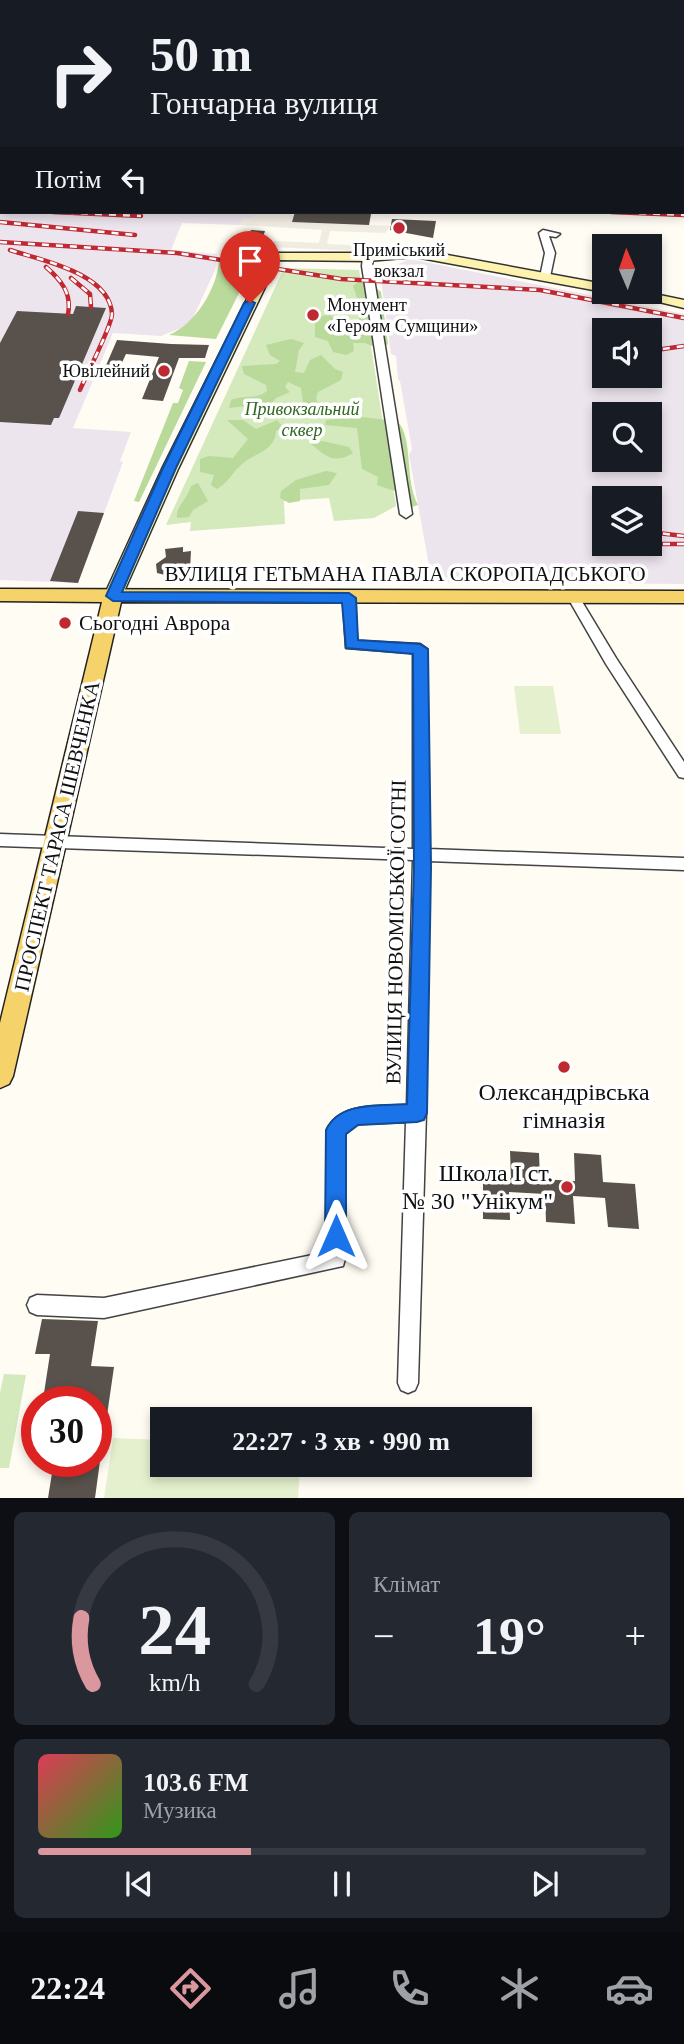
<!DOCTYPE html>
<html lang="uk">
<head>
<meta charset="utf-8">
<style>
  body { margin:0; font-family:Georgia,serif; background:#242831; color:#f1f3f6; height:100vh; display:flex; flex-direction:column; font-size:26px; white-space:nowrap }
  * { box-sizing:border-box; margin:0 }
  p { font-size:23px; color:#9ea1a6 }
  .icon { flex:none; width:38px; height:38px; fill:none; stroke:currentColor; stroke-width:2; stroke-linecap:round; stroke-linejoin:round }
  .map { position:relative; height:1498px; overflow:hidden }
  .details { display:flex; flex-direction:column; gap:14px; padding:14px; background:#0d0f14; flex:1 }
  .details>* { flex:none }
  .banner { position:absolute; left:0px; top:0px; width:684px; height:214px; box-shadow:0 4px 10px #0003; background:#171b24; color:#f1f3f6; overflow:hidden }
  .needle { width:46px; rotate:358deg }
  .fabs { position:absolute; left:592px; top:234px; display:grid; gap:14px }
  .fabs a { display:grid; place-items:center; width:70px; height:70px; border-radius:0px; background:#171b24; box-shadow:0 4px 10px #0003; font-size:35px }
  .speed { position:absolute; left:21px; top:1386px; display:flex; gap:14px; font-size:35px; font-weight:700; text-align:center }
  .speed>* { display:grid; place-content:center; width:91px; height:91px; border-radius:50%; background:#171b24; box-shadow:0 4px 10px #0003; line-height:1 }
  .speed .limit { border:10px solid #d22; background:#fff; color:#111 }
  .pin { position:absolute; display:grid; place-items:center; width:60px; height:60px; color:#fff; margin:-72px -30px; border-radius:50% 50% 50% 0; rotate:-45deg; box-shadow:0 0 7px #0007 }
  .pin .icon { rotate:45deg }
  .me { position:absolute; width:77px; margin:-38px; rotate:0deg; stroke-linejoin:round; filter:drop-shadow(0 0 5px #0008) }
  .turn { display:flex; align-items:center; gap:24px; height:147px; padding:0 35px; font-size:32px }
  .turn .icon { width:91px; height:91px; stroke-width:2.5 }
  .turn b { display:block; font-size:49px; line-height:60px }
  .then { display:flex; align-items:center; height:66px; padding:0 35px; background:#0003; gap:14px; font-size:26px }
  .big { font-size:52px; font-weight:600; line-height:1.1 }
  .details .tile { flex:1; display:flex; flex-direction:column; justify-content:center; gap:10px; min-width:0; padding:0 24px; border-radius:10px; background:#242831 }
  .details .dial { align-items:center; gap:0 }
  .dial svg { height:182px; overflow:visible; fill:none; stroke:#363941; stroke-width:7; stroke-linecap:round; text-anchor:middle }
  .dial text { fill:#f1f3f6; stroke:none }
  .song { display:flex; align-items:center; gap:21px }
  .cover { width:84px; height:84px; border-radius:10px; background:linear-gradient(135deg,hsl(350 70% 55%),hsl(110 70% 35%)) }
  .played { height:7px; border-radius:4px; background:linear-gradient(90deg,#da989e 35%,#363941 35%) }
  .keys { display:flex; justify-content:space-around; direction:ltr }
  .heat { display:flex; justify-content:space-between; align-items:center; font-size:38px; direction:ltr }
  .details .tiles { flex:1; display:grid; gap:14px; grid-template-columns:1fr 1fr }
  .tile:last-child { grid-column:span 2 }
  .trip { position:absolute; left:150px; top:1407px; width:382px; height:70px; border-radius:0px; background:#171b24; box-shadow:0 4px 10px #0003; font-weight:600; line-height:70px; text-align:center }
  .menu { display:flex; height:112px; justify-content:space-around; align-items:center; background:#090b0e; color:#9ea1a6 }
  .menu .icon { width:49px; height:49px }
  .menu .on { color:#da989e }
  .menu b { font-size:32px; color:#f1f3f6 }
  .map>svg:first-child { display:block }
  .industrial { fill:#ede5ee; fill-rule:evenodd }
  .green { fill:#d4e9bc }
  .forest { fill:#b9da9b }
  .pitch { fill:#e5f1ce }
  .plaza { fill:#f0ece1 }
  .building { fill:#58514c }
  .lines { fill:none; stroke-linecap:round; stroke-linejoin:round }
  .minor-casing { stroke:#434343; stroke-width:3 }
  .tertiary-casing { stroke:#434343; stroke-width:2 }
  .secondary-casing { stroke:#323232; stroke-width:3 }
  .primary-casing { stroke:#212121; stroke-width:3 }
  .minor { fill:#fff; fill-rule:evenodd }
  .tertiary { fill:#fff; fill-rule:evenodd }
  .secondary { fill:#fdf3af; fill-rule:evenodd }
  .primary { fill:#f6d26b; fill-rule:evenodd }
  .rail-far1-casing { stroke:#bf2932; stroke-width:3.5 }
  .rail-casing { stroke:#bf2932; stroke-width:4.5 }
  .rail-far1 { stroke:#fff; stroke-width:2; stroke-dasharray:5; stroke-linecap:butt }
  .rail { stroke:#fff; stroke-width:2.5; stroke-dasharray:7; stroke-linecap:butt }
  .route { fill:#1a73e8; stroke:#114b97; stroke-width:2 }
  .poi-dot { fill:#bf2932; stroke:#fff; stroke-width:2.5 }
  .labels { text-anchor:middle; stroke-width:7; stroke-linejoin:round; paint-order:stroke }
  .far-poi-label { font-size:18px; fill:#101010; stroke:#fff }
  .far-park-label { font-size:18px; font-style:italic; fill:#306820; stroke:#fff }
  .street-label { font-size:21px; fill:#101010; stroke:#fff }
  .poi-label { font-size:21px; fill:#101010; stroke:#fff; text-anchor:start }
  .near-poi-label { font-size:24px; fill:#101010; stroke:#fff }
</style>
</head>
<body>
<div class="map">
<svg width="684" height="1498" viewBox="0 0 684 1498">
  <rect width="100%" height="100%" fill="#fffcf3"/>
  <path class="industrial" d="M0,0h463l2,2h-463v127z
    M0,191l2,21h253l-2,7 -10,-1 -3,7 -58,-2 -11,27 46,4 -2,16 -22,48 -12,10 -20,8 -48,-3 -40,95 58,4 -11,29 3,1 -45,121 -78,-3z
    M410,259l274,55v270l-252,-2 -23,-127 3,-6 -12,-68 -2,-1 -2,-24 -5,-2 -11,-82zM604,331h45v45h-45zM604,415h45v45h-45zM604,499h45v45h-45z"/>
  <path class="green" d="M284,268l75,2 37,236 -22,12 -40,3 -5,-23 -45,3 1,23 -95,7 1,-9 -25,3z
    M4,1374l22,1 -17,93h-9v-75z"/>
  <path class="forest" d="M219,261l33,6 -36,72 -47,-4c26,-11 48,-46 50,-74z
    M358,282l13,2 10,8 7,52 -8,5 -15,-6h-12l1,8 -8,4 -13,-3 -5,-11 -13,-4v-13l6,-8 9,-1 6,4 -10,3 2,5h31v-24l-6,-17z
    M291,339l13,4 -5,7 -4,22 9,1 6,-13 11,-5 14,14 8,3 -2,8 -23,12 -2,6 3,8 -15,3 -3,-21 -13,-6 -3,5 5,5 -14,6 -4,5 -43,5 2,-8c12,-5 25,0 36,-9l-1,-6 -22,-11 -2,-8 34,-2 4,-3 -10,-6 -4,-10z
    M189,361l17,1 -67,140 -5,-1 39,-98h5l5,-13 -4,-2z
    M361,417l36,4c17,16 7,58 21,84l-10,3 -10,-16 -21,-7 1,-8 -16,-8 -5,-41 -32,-3 1,-5z
    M227,420h16l13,9 21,-9 7,8 -8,3c-1,21 -23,22 -35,34 -10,9 -12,17 -24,24l-6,-4 3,-10 -14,-3v-13l9,-3 24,2 15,-19z
    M322,441l27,6 4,6c-18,11 -27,4 -42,-9z
    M326,471l11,2 -8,12 -29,4v12l-11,2 -9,-5 1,-7 15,-11z
    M198,483l10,18 -15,9 -4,7 -12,1c-1,-13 11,-19 14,-32z"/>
  <path class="pitch" d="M514,686h39l8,48h-41z
    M113,1438l50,2v25h137l-2,33h-194z"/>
  <path class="plaza" d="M255,212l39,1 -1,9 98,4 -6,7 -55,-2 -3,13 55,3 1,-4 5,3 -29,5 -87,-4 2,-6 45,2 3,-13 -82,-5 3,-7 10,1z"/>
  <path class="building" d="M295,212h28l48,2 -2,11 -77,-3z
    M392,219l44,2 -3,17 -43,-8z
    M251,230l14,1 -8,24 -13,-1z
    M76,306l30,2 -47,110h-5l-3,7 -51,-3v-79l17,-32 56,3z
    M117,340l54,4 38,1 -4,13h-26l-16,43 -21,-2 17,-42 -33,-3 -8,17 -14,-1z
    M78,511l26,2 -26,70 -28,-2z
    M183,547v5l8,-1 -1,19 -21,6 -12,-3 -1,-9 10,-7 -1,-8z
    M510,1151l29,2 1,26 35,2 -1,-28 27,2 2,27 32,2 4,45 -31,-2 -3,-29 -32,-2 2,28 -29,-2 -1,-28 -36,-2 1,28 -27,-1v-43l28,2z
    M42,1319l56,2 -7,45 23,1 -12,83h-6v-48h-32l1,-8 -21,-1 6,-39h-15z
    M54,1461h46l-5,37h-47z"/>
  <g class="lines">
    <g class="minor-casing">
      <path id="minor" d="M682,143h2v5h-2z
        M543,230l17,4 -4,3 -7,-1 6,17 -5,24 -5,3 -5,-3 5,-24 -6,-20z
        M368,254l5,3 -1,9 40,248 -6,4 -6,-4 -38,-248 1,-9z
        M349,594l6,4 2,43 63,3 7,5 1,200 256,9v12l-256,-9 -2,252 -8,270 -3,7 -7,3 -7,-3 -3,-7 8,-261 -48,2 -13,10v125l-2,7 -239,52 -67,-3 -7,-3 -3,-7 3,-7 7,-3 67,3 223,-46v-122c13,-29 54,-23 80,-25l6,-245 -413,-14v-12l413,15v-196l-67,-5 -3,-50z
        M574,594l4,1 38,63 68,104v16l-5,-1 -73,-113 -38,-66z"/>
    </g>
    <g class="tertiary-casing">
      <path id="tertiary" d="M467,0h9l1,2h-9z
        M684,81v6l-2,1v-6z"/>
    </g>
    <g class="secondary-casing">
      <path id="secondary" d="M415,249l189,35v8l-189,-35 -47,4 -90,-1 -100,209 -56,127 -3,4h-12l-3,-4 58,-127 108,-216h98z
        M618,292h27l39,8v8z"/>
    </g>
    <g class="primary-casing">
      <path id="primary" d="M0,589l684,2v12l-563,-1 -108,474 -4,8 -9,4v-65l102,-421 -102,-1z"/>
    </g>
    <use href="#minor" class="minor"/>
    <use href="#tertiary" class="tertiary"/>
    <use href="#secondary" class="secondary"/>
    <use href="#primary" class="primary"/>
    <g class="rail-far1-casing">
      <path id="rail-far1" d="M35,2l4,-2
        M0,18l2,-2"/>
    </g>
    <g class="rail-casing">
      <path id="rail" d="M53,212l88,4
        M611,212l73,3
        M0,222l135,13
        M0,242l177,11 164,26 199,11 144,28
        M10,250c30,10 100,23 102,64 0,12 -26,61 -32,76
        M46,267c15,13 26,26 22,47
        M71,278l19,16 1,13
        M649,351l35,-5
        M649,532l35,4
        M649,544h35"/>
    </g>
    <use href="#rail-far1" class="rail-far1"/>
    <use href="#rail" class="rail"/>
  </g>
  <path class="route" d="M250,300l5,3 -79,165 -54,124 227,1 7,5 2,42 62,4 8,5 3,218 -4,246 -3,7 -7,2 -59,3 -12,9v102l-3,8 -7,3 -8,-3 -3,-8 1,-106c13,-29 55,-24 81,-26l7,-237 -1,-213 -67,-6 -4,-45 -229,-2 -7,-5 57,-128 81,-165z"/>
  <g class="poi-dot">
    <circle cx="399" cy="228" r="7"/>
    <circle cx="313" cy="315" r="7"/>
    <circle cx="164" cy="371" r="7"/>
    <circle cx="65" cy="623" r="7"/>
    <circle cx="564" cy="1067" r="7"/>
    <circle cx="567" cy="1187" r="7"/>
  </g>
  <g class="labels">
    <g class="far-poi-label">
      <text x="399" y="256">Приміський<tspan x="399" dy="21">вокзал</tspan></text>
      <text x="327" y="311" text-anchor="start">Монумент<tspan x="327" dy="21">«Героям Сумщини»</tspan></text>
      <text x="150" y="377" text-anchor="end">Ювілейний</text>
    </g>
    <g class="far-park-label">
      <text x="302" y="415">Привокзальний<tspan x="302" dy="21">сквер</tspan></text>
    </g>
    <g class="street-label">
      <text x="405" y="581">ВУЛИЦЯ ГЕТЬМАНА ПАВЛА СКОРОПАДСЬКОГО</text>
      <text transform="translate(57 836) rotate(-77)" y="7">ПРОСПЕКТ ТАРАСА ШЕВЧЕНКА</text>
      <text transform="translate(396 932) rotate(-89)" y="7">ВУЛИЦЯ НОВОМІСЬКОЇ СОТНІ</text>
    </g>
    <g class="poi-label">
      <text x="79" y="630">Сьогодні Аврора</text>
    </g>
    <g class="near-poi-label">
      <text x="564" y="1100">Олександрівська<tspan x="564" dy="28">гімназія</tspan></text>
      <text x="553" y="1181" text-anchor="end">Школа І ст.<tspan x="553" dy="28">№ 30 "Унікум"</tspan></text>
    </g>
  </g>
</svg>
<div class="fabs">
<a><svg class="needle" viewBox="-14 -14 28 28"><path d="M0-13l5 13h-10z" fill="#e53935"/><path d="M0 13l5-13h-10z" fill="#9ea1a6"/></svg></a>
<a><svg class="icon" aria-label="sound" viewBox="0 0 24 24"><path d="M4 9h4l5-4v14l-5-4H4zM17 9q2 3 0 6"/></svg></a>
<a><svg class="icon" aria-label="search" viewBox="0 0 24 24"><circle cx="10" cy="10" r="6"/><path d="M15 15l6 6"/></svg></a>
<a><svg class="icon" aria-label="layers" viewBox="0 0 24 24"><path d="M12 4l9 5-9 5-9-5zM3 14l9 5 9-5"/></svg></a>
</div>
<div class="speed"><div class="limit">30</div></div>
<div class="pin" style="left:250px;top:303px;background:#d93025"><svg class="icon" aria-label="arrive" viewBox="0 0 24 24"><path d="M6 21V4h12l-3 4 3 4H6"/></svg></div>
<svg class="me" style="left:336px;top:1236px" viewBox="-20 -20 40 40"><path d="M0-17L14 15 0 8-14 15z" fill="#1a73e8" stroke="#fff" stroke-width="4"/></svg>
<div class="trip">22:27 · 3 хв · 990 m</div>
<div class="banner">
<div class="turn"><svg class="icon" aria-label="right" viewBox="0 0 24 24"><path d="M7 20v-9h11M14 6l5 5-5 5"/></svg><div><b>50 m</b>Гончарна вулиця</div></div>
<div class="then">Потім<svg class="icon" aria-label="left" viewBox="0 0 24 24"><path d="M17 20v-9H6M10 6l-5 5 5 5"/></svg></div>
</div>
</div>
<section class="details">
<div class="tiles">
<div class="tile dial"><svg viewBox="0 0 100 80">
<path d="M14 69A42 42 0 1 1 86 69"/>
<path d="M14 69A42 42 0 0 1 9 40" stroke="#da989e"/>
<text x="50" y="56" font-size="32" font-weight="700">24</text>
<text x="50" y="72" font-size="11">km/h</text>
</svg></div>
<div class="tile"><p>Клімат</p>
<div class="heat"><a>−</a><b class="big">19°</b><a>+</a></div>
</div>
<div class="tile">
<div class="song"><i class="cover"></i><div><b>103.6 FM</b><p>Музика</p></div></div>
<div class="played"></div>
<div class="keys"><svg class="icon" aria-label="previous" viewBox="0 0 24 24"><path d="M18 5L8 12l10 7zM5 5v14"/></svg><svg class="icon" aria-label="pause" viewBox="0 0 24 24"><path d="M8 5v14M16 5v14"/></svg><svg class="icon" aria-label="next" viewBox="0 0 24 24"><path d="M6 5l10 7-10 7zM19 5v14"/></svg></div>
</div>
</div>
</section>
<nav class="menu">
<b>22:24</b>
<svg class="icon on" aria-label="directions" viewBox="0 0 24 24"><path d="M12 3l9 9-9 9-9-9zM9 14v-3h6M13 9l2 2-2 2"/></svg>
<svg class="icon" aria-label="music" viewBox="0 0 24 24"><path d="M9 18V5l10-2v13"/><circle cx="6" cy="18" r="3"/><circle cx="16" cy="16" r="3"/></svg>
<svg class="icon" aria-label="phone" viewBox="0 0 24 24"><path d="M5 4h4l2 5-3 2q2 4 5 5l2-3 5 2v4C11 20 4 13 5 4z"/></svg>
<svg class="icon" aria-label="climate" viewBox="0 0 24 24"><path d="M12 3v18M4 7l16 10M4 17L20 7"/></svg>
<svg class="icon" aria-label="car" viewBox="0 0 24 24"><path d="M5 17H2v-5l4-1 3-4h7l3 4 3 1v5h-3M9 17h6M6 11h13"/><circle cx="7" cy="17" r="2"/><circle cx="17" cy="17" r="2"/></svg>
</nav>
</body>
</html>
